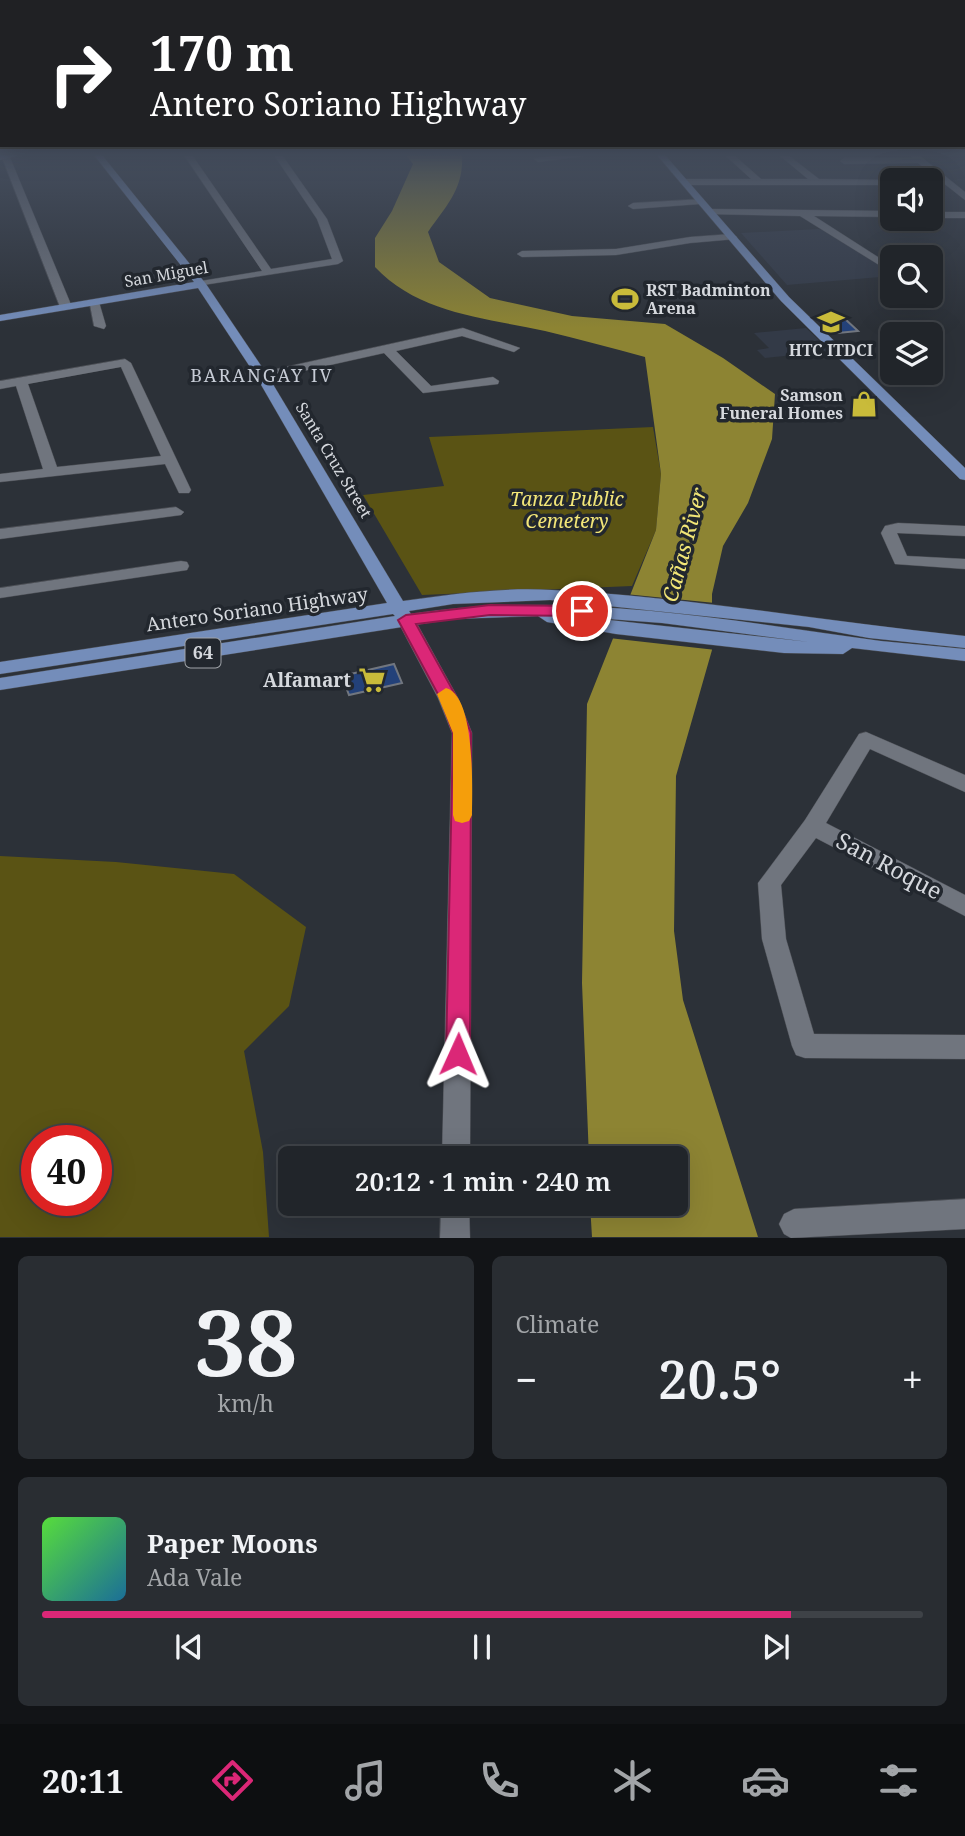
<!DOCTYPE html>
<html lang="en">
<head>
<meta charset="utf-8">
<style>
  body { margin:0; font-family:"Noto Serif",serif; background:#292d32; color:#f1f3f6; height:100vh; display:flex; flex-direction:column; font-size:26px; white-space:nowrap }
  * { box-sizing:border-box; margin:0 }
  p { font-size:23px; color:#a2a5a8 }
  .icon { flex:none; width:38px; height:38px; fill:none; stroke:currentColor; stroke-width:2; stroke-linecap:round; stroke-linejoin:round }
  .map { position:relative; height:1238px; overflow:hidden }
  .sheet { display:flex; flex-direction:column; gap:18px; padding:18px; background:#121417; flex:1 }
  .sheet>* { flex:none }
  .top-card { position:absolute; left:0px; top:0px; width:966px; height:147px; box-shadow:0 7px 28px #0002,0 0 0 2px #3e4247; background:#202124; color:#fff; overflow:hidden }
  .controls { position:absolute; left:880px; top:168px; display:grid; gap:14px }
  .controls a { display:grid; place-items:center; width:63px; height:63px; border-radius:10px; background:#21252a; box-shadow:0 7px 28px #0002,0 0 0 2px #3e4247; font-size:35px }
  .speed { position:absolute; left:21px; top:1125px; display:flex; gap:14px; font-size:35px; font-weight:700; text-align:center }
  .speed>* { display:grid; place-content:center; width:91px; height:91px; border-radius:50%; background:#21252a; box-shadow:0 7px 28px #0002,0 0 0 2px #3e4247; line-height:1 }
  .speed .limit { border:10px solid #d22; background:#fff; color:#111 }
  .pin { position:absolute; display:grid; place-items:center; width:60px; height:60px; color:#fff; margin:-30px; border:4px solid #fff; border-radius:50%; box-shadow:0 2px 7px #0007 }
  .me { position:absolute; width:77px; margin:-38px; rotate:1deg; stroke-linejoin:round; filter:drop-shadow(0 0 5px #0008) }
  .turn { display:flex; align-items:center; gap:24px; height:147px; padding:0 35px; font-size:32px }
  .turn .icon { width:91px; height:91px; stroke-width:2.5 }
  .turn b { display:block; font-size:49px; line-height:60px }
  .big { font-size:52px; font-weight:600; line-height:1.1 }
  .sheet .widget { flex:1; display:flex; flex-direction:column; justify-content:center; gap:10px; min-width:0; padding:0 24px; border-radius:10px; background:#292d32 }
  .sheet .dial { align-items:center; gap:0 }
  .dial b { font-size:91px; line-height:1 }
  .song { display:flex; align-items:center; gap:21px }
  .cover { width:84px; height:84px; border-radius:10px; background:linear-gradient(135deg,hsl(110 70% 55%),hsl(200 70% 35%)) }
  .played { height:7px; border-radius:4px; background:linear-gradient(90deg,#db2777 85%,#3e4247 85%) }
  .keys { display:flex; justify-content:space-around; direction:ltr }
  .heat { display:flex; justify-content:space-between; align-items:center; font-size:38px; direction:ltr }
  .sheet .tiles { flex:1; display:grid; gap:18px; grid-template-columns:1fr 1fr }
  .widget:last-child { grid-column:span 2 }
  .trip { position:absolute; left:278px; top:1146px; width:410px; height:70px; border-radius:10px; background:#21252a; box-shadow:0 7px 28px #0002,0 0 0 2px #3e4247; font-weight:600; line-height:70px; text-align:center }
  .tab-bar { display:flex; height:112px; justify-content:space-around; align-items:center; background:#0d0f11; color:#a2a5a8 }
  .tab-bar .icon { width:49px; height:49px }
  .tab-bar .on { color:#db2777 }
  .tab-bar b { font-size:32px; color:#f1f3f6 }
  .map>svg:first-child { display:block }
  .built { fill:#333a47 }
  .green { fill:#5a5314; fill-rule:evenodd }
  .water { fill:#8d8433 }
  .pier { fill:#2c3138 }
  .building { fill:#234179; stroke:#71767f; stroke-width:2 }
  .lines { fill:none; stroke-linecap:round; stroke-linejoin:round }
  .minor-casing { stroke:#4b4e54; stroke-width:1 }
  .major-casing { stroke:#4b4e54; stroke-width:1 }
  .minor { fill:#70757e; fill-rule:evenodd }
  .major { fill:#748dba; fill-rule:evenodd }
  .route { fill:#db2777; stroke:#8e194d; stroke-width:2 }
  .slow { fill:#f59e0b }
  .labels { text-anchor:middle; stroke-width:7; stroke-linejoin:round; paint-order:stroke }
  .far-street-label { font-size:16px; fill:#d5d8dd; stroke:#22272e }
  .far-poi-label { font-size:16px; font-weight:bold; fill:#d5d8dd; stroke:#22272e; text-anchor:start }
  .far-neighbourhood-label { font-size:18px; letter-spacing:2px; fill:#c6cbd5; stroke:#22272e }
  .shield { fill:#22272e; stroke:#9fa3a8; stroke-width:2 }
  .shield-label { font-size:18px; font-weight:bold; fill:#d5d8dd }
  .park-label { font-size:19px; font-style:italic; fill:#f3e678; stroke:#22272e }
  .street-label { font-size:19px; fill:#d5d8dd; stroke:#22272e }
  .poi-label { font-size:19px; font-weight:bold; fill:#d5d8dd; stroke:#22272e; text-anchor:end }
  .water-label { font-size:21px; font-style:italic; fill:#f2e677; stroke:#22272e }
  .near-street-label { font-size:23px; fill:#d5d8dd; stroke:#22272e }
</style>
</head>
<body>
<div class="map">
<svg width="965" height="1238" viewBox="0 0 965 1238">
  <rect width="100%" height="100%" fill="#2c3138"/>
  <path class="built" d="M818,229l11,2 63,41v4l-105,9 -46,-52z
    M806,328l25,23 -66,7 -8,-8 12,-2 -15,-15z"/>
  <path class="green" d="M653,427l8,47 -5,56 -24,56 -210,9 -59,-100 81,-9 -15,-49z
    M0,856l116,6 118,12 72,53 -17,79 -45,45 19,101 6,85h-269zM37,1141h59v59h-59z"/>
  <path class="water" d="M406,155h56c2,34 -16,51 -34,77l11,30 51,36 82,18 93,8 58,34 52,36 -3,45 -24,64 -25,43 -11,48v56l-36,126 -2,155 9,69 75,237h-166l-2,-33h86v-46h-87l-7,-175 5,-279 69,-174 5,-56 -16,-117c-33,-9 -66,-18 -100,-26 -59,-13 -126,-17 -170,-64v-29l17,-27 21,-47z"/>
  <path class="pier" d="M625,594l90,9 1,47 -107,-12z"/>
  <path class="building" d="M844,318l14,13 -20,2 -14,-13z
    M394,664l8,19 -53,12 -7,-19z"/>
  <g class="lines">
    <g class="minor-casing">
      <path id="minor" d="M1,155h8l63,152 -2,2 -10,-2z
        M184,155h8l79,114 61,-10 -15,-40 -43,-64h8l45,64 16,42 -5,3 -141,22 -1,-2 5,-3 61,-10z
        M560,155h32l-54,7 -4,-3z
        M725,155h9l27,24h47l-29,-24h9l31,24 76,1h-3v5h-207l-4,-3 4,-3h66z
        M910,155h9l46,37v8l-47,-37 -74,1 -4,-3 4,-3h68z
        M703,199v4l-3,1 -67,5 -5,-3 5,-3z
        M710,209l182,2v6l-78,-1 78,50v7l-92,-57 -93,-2v-4z
        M931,212h34v6h-34z
        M732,234l5,3 -1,2 -46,4 -74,12 -94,2 -5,-3 5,-3 94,-2 74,-12z
        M89,300l10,2 7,24 -2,3 -10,-3z
        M463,328l57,20 -6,4 -52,-16 -66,15 35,35 62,-9 6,4 -1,3 -75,9 -39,-40 -121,27 -6,-4 6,-4z
        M125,359l6,4 60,127 -2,3h-10l-14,-29 -165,18v-8l43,-5 -27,-83 -16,3v-8zM121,367l40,89 -104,11 -29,-83z
        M176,507l8,5 -3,3 -181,24v-10z
        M898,523l67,3v10l-68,-3 10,23 58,3v10l-70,-5 -14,-31 4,-7z
        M181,561l6,1 2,4 -2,4 -187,28v-10z
        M406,614l9,6 43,78 14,35 -2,425h-28l10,-425 -14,-35 -41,-78z
        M866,732l99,43v17l-95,-43 -44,74 139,72v21l-149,-78 -35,47 5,54 28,95 151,1v24l-160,-1 -9,-3 -4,-9 -30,-107 -4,-56 47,-63 54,-86z
        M965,1199v30l-174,9 -7,-4 -5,-10 5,-10 10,-5z
        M441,1204h28l1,34h-30z"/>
    </g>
    <g class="major-casing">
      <path id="major" d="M0,155h20l-20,5z
        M94,155h8l104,129 62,92 135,225c49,-7 100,-14 149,-11 138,7 275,32 413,46v12l-96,-10 -60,-11 -259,-27 -97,4 -44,7 2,3c156,-24 314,6 470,27 28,3 56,5 84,8v12l-113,-13 -9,6 -59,-1 -168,-19 -69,-12 -9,-6 -85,3 -453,71v-12l395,-62 -2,-2 -393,60v-12l387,-59 -131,-227 -58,-88 -198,33v-6l194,-33zM582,617l80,6 147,19z
        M657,155h8l124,142 176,171v12l-5,-1 -179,-178z"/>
    </g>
    <use href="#minor" class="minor"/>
    <use href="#major" class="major"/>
  </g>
  <linearGradient id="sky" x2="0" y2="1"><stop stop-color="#181b1f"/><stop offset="0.47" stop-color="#454e5e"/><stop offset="1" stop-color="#454e5e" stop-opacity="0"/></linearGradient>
  <rect width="965" height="328" fill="url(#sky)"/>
  <path class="route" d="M490,605l92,1 8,5 -8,5 -92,-1 -74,9 41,74 14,35 -1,321 -3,8 -9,3 -8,-3 -4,-8 7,-321 -13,-35 -42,-78 8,-5z"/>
  <path class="slow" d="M446,688c30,8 26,102 26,127l-3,6 -7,2 -7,-2 -2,-6v-82l-16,-39z"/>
  <defs>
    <g id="stadium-bare" transform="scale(2.1)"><path d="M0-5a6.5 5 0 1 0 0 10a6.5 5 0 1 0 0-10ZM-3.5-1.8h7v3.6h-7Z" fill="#c9bb3a" stroke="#22272e" stroke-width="2.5" paint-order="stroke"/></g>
    <g id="school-bare" transform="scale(2.1)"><path d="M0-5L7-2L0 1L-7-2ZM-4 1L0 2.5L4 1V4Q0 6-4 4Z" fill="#c9bb3a" stroke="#22272e" stroke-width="2.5" paint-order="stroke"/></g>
    <g id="shop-bare" transform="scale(2.1)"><path d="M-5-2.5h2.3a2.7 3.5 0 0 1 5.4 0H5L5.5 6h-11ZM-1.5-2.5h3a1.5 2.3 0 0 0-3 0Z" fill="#c9bb3a" stroke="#22272e" stroke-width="2.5" paint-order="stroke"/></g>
    <g id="supermarket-bare" transform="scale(2.1)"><path d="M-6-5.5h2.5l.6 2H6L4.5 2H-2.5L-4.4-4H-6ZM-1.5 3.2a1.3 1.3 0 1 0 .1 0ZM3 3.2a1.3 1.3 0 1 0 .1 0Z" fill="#c9bb3a" stroke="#22272e" stroke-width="2.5" paint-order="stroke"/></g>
  </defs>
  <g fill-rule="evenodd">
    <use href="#stadium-bare" x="625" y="299"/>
    <use href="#school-bare" x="831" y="322"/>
    <use href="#shop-bare" x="864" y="404"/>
    <use href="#supermarket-bare" x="372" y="680"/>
  </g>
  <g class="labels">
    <g class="far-street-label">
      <text transform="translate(166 274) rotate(-10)" y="6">San Miguel</text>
      <text transform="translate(334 460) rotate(59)" y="6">Santa Cruz Street</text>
    </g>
    <g class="far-poi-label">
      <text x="646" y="296">RST Badminton<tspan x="646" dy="18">Arena</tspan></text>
      <text x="831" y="356" text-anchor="middle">HTC ITDCI</text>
      <text x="843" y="401" text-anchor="end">Samson<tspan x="843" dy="18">Funeral Homes</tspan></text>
    </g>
    <g class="far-neighbourhood-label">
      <text x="262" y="382">BARANGAY IV</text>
    </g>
    <rect class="shield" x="185.5" y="638.5" width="35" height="29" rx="5"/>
    <g class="shield-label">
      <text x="203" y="659">64</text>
    </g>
    <g class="park-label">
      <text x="567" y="506">Tanza Public<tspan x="567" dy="22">Cemetery</tspan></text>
    </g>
    <g class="street-label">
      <text transform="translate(257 609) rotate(-8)" y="7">Antero Soriano Highway</text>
    </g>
    <g class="poi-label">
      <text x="351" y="687">Alfamart</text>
    </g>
    <g class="water-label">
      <text transform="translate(685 545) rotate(-75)" y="7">Cañas River</text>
    </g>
    <g class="near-street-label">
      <text transform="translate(889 866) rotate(28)" y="8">San Roque</text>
    </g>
  </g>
</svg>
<div class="controls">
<a><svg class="icon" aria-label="sound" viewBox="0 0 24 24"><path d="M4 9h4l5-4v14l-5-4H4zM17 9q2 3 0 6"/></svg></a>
<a><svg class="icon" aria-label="search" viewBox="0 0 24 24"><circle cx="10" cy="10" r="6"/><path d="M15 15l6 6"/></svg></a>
<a><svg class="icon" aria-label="layers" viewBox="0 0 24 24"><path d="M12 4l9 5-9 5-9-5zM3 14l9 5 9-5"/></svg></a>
</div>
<div class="speed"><div class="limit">40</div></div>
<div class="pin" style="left:582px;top:611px;background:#d93025"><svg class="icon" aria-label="arrive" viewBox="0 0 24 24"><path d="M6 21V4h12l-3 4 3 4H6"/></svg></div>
<svg class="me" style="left:458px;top:1054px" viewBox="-20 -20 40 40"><path d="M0-17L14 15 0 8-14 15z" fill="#db2777" stroke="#fff" stroke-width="4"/></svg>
<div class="trip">20:12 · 1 min · 240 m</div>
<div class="top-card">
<div class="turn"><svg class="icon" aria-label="right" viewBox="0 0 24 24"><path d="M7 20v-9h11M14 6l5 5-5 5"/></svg><div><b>170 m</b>Antero Soriano Highway</div></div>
</div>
</div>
<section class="sheet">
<div class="tiles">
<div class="widget dial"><b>38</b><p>km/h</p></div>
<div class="widget"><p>Climate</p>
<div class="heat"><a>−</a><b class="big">20.5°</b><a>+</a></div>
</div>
<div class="widget">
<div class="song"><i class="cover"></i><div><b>Paper Moons</b><p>Ada Vale</p></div></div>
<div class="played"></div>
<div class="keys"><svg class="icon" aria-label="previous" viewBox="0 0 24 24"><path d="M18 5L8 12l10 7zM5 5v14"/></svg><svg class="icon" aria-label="pause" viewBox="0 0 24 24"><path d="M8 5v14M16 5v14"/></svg><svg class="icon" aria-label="next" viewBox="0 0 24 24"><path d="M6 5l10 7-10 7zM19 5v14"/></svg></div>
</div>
</div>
</section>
<nav class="tab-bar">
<b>20:11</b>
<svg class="icon on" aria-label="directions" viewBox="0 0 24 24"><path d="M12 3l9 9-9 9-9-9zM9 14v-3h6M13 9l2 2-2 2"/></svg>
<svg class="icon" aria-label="music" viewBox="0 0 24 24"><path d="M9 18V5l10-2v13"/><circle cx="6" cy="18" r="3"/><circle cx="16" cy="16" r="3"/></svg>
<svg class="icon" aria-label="phone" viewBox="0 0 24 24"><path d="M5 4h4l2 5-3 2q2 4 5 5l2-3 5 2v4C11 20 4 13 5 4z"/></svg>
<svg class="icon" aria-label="climate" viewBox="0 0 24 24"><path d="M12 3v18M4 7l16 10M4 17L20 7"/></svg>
<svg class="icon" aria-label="car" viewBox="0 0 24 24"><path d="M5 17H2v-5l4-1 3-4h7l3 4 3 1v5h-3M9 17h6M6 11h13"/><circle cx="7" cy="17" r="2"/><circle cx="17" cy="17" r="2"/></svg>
<svg class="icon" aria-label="filters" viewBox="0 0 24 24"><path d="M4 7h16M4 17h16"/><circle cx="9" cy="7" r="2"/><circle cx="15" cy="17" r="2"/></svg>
</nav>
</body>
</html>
